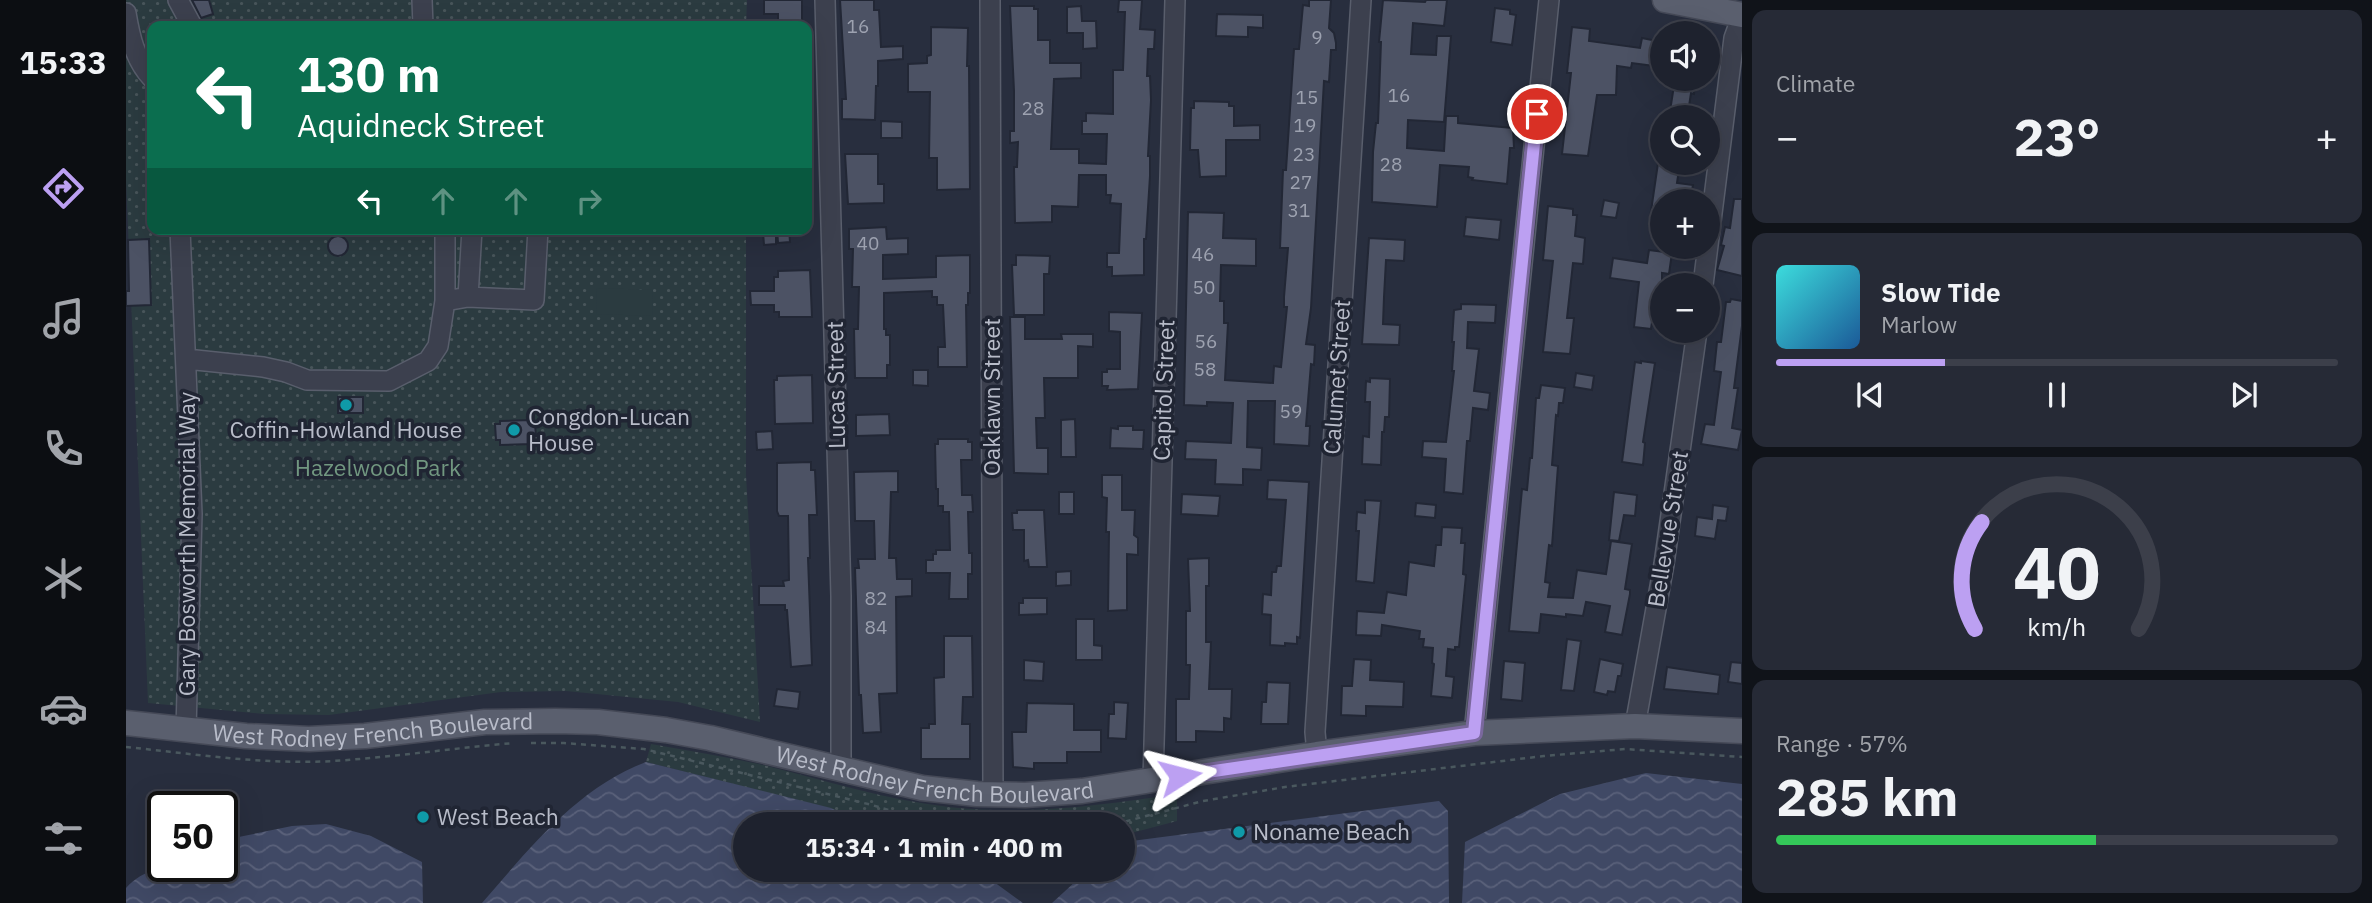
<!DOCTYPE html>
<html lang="en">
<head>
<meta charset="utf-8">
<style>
  body { margin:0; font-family:"IBM Plex Sans",sans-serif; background:#262a36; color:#f1f3f6; height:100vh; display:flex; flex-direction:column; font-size:26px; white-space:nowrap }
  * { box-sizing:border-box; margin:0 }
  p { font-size:23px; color:#a1a4aa }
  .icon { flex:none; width:38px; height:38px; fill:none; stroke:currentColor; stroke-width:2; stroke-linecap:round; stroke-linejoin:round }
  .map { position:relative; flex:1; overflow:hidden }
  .panel { display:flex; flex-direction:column; gap:10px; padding:10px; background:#101319; width:630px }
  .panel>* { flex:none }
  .guide { position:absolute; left:21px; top:21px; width:665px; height:214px; border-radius:14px; box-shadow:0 7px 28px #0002,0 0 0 2px #3c3f4a; background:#0b6e4f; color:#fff; overflow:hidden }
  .fabs { position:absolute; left:1524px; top:21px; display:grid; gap:14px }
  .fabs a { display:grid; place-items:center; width:70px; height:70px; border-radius:50%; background:#1e222e; box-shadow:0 7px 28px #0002,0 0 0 2px #3c3f4a; font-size:35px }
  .speed { position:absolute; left:21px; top:791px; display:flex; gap:14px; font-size:35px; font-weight:700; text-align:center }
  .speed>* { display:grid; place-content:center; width:91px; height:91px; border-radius:50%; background:#1e222e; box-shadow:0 7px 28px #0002,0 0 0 2px #3c3f4a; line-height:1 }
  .speed .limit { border:4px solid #111; border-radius:10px; background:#fff; color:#111 }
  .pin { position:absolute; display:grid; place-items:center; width:60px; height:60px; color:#fff; margin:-30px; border:4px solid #fff; border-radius:50%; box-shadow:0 2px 7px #0007 }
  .me { position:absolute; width:77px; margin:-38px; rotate:81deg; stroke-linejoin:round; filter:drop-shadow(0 0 5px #0008) }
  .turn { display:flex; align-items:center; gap:24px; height:147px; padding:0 35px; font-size:32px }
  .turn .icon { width:91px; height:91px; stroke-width:2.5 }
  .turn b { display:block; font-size:49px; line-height:60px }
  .lanes { display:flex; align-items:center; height:66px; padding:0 35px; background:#0003; justify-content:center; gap:35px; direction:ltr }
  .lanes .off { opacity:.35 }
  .big { font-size:52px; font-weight:800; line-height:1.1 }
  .panel .card { flex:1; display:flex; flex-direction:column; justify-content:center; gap:10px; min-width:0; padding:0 24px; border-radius:14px; background:#262a36 }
  .panel .dial { align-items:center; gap:0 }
  .dial svg { height:182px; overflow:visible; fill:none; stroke:#3c3f4a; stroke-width:7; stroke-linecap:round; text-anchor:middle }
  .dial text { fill:#f1f3f6; stroke:none }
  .song { display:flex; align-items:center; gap:21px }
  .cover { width:84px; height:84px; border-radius:10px; background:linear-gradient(135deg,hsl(180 70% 55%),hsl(210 70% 35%)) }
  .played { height:7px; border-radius:4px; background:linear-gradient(90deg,#bca0f2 30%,#3c3f4a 30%) }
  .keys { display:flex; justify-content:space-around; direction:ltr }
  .heat { display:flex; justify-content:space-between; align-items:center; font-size:38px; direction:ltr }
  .charge { height:10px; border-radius:5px; background:linear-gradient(90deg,#34c759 57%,#3c3f4a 0) }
  .trip { position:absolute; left:607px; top:812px; width:402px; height:70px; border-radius:35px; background:#1e222e; box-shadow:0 7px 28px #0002,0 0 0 2px #3c3f4a; font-weight:800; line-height:70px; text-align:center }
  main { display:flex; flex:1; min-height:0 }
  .tab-bar { display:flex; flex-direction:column; width:126px; justify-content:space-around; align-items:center; background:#0c0e12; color:#a1a4aa }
  .tab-bar .icon { width:49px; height:49px }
  .tab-bar .active { color:#bca0f2 }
  .tab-bar b { font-size:32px; color:#f1f3f6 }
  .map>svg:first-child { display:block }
  .grass { fill:url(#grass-dots) }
  .pitch { fill:#2b3b40 }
  .water { fill:url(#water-waves) }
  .building { fill:#4c5264; stroke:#222735; stroke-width:2 }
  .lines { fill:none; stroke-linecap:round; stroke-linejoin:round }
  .minor-casing { stroke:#595e6c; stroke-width:22 }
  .major-casing { stroke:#454957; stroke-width:27 }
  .path { stroke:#4a585e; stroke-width:2.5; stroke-dasharray:5 5; stroke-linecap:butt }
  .minor { stroke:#3c404e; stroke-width:19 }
  .major { stroke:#5a5f6e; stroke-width:24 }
  .route-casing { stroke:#7a689d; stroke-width:18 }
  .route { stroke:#bca0f2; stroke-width:12 }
  .culture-dot { fill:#0f9aa8; stroke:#202533; stroke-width:2.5 }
  .labels { text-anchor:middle; stroke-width:7; stroke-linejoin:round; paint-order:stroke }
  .number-label { font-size:19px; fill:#9da2b0 }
  .street-label { font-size:23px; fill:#b8bcc9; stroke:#202533 }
  .poi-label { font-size:23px; fill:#b8bcc9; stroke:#202533; text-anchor:start }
  .park-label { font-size:23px; fill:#719780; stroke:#202533 }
</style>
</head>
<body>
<main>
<nav class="tab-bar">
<b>15:33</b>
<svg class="icon active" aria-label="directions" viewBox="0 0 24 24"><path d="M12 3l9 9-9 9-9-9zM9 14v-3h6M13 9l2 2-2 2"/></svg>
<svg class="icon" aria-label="music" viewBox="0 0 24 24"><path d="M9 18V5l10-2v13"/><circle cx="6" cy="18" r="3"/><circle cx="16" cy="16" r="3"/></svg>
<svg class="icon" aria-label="phone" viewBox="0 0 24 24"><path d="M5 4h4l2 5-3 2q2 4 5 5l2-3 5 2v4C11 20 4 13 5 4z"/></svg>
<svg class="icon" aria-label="climate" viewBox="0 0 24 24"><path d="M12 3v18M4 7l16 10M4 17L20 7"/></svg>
<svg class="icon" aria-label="car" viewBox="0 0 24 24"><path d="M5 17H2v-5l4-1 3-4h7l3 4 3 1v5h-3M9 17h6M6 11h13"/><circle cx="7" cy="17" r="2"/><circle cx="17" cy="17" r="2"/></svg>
<svg class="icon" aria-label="filters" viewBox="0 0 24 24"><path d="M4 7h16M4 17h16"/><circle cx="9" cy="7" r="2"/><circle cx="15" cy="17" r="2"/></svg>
</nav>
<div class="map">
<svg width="1616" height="903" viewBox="0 0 1616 903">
  <defs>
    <pattern id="grass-dots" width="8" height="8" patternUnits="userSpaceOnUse" patternTransform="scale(1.75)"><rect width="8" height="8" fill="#2b3b40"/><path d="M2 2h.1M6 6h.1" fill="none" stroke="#48555a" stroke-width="1.8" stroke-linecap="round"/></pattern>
    <pattern id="water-waves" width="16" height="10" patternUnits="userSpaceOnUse" patternTransform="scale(1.75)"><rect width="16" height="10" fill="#404965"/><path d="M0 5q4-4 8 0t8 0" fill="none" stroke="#5a617a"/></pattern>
  </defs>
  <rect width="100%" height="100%" fill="#282e3e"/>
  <path class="grass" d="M0,0h621l-1,26h-594v203h594v246l14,247 -82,-20 -112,-11 -65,1 -172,23 -65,-1 -116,-11 -22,-523z
    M525,744c39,7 78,13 116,22 60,15 120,34 182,41 77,9 153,-2 228,-13v27l-53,14v-11h-233l-245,-62z"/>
  <path class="pitch" d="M471,288l56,2 -1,26 -56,-2z"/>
  <path class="water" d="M520,762l185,46 35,16h-120v46h221l27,12 29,21h-541c47,-54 95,-115 164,-141z
    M1520,773l96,11v119h-280l3,-61 95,-48z
    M1313,801l9,10 1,92h-397l36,-33h36v-28z
    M200,824l45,12 51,26 1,41h-297v-15c25,-28 62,-22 96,-22l2,-26 68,-14z"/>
  <path class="building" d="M66,0h17l4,14 -12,4z
    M638,0h38v26h-24v-12h-14z
    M714,0h34v10h5l2,37 22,-1v13l-25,2v25h-2l-1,34 -33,-1v-20h4z
    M993,0h23l-2,29 15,1 -1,19h-6l-1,27h3l1,24 -3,56h2v20l-4,63h-2v36l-32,1v-9h-5v-14h12l2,-49 -11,-1 1,-8h-5v-20h-27l-1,32 -26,-1v16l-37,1 -1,-56h3l1,-25 -8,1v-12h4v-40l-4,-85h24v3h4v31h12v23h31v15l-27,1 -3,70h28v14l27,1 1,-30h-25v-13h4v-8l27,1v-44h10l2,-58h-7z
    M1183,0h22l-2,28 5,5 2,10v7h-5l-2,32 -5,-1 -13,227 -5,36 9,1 -1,20 -3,-1 -5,62h4l-1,20 -35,-2 1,-43h-27l-1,46 15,1 -1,22 -18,-1v16l-28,-1 1,-24 -31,-1 1,-18 45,2 2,-40 -26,-1v4l-23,-1 4,-193 36,1 -1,25 33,1v27l-35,-1 -1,36h4v22h4l-3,57 48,3 1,-17 7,1 6,-60h-3v-10l4,-49h-8l3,-78h3l8,-121h5l4,-44 6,1z
    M1257,0l42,2 1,-2h21l-3,26 -31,-3 -2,31 25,1 1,-19h14l-7,86 -36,-2 -1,28 37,3 2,-35h12v7l55,5 1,20h-4l-3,36 -35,-4 1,-2 -5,-1 1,-10 -29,-2 -3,42 -65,-5 1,-50 3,-29h2l3,-81h-2z
    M955,6l1,15h14l1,27 -14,1v-16h-16v-26z
    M1369,8l15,2v4l6,1 -4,30 -21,-3z
    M1091,14l46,1v13l-15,-1v10l-32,-1z
    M805,27l37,1 -1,38h2l1,123 -33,1v-32h-8l1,-66h-22v-28l19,-1v-7l4,-1z
    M1446,27l18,2 -1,12 51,7 2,-10 20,4v25l-30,-4 -1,5 -14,-2 -1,29h-19l-9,61 -26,-2 9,-81h-4z
    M1549,79h21l-2,15 -3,-1 -3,20 -18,-2z
    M1068,101l35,1v4h5v20l26,-1v15h-34v36l-26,1 -2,-27h-8l1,-42h3z
    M755,121l21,1v16h-21z
    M719,154h33v30h6v19l-36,1z
    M1532,163h22l-3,20 16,2 -3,16 -24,-1 -4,1v26l-13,-2z
    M1608,199h8v77l-25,-6 7,-24 -3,-1 4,-18 5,1z
    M1478,200l15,3 -3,15 -15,-2z
    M1422,206l25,3v6h4l-2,21 10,2 -2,26 -10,-1 -6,55h7l-4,36 -27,-2 10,-91 -10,-1z
    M1340,217l35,3 -2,20 -35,-4z
    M760,227l1,12 21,-1v16l-25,1v24l53,-2v-21l34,-1v38h-2v12h-2l1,62h-29v-20h7l-2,-42h-6v-8h-5v-6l-48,2v36h2v6h4v30h-3v13h-32l-1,-49h4l1,-42h-7l1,-38h-4v-20z
    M651,229h12l1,13 -12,1z
    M637,232h13v12l-12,1z
    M202 246a10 10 0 1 1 20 0a10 10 0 1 1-20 0Z
    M1243,238l36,2 -1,21 -18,-1 -2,37 -1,27 17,1 -1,20 -37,-1z
    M23,239l2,66 -25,1v-15h3l-1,-51z
    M1523,250l23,3 -3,21 -7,-1v37l-8,-1 -3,20 -17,-2 5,-45 -29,-4 3,-20 34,5z
    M890,255l34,1 -1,18h-5v41h-30l-2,-50h4z
    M684,270l2,47h-33v-5h-5v-7h-23l-1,-14h24v-14h4v-6z
    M1605,299l11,2v25l-8,62h4l-6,40 10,2 -4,20 -37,-6 4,-20 9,1 7,-53 -7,-1 3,-29h4l5,-40h4z
    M1335,304l35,1 -1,18 -27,-1 -1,26 12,1 -5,42 16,2 -2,17 -15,-2 -3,33h-3l-4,53 -19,-2 2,-33 -24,-2 1,-16 23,1 8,-71h-2l2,-29h-2l2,-32 7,-1z
    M983,312l33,1 -4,76 -31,1 1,-4h-6v-14h5v-3h13v-37l-11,-1z
    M884,317h15v22h37l-1,-5h32v13l-15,-1v32h-34l1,40h-9l1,30h11v26l-34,-1z
    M1515,361l14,2 -12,79 2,1 -2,22 -21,-3 13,-100 6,1z
    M787,370h15v16l-15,-1z
    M1450,373l18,3 -2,14 -18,-3z
    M686,375l1,48 -38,1 -1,-44h3v-4z
    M1244,378l20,1 -1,38h-4l-1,15h-2l-1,33 -19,-1 1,-28 6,1 1,-35h-5l1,-21 4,1z
    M1415,385l24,3 -2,15h-4l-1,13 -2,-1 -4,50 6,1 -6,80 -3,-1 -4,37 5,1 -2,14 25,1 4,-28 29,4 5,-33 21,3 -7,45 5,1v4l-8,41 -17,-3 5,-26 -24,-4 -3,14 -17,-2v3l-25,-3 -2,19 -30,-2 13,-142 5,1 3,-32h2l4,-60h3z
    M212,397h25v16h-25z
    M763,414l1,21 -34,1v-21z
    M949,419l1,38h-15v-37z
    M404,420v4h5l1,12h-5v8l-31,1v-5h-4l-1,-16h5v-3z
    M992,426h15v4h11l-1,19 -33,-1 1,-20 7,1z
    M646,431l1,18 -16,1 -1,-18z
    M812,439h30v3h4v18h-11l1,35h10l1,17h-5l1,41h3v21h-4v25h-19l1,-26h-24v-13h7v-6h3v-4h14l-1,-38h-6v-6h-5v-17h-2l-1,-45h3z
    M685,462v8h4l2,45h-8l1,43h-2l4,107 -21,2 -4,-57h-2v-5h-26v-19h25l-1,-5 6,-1 -1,-64h-9l-2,-5v-48z
    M772,471v21h-7l-2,66h7l1,21h15v17l-16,1 1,96 -18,1 2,38 -18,1 -2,-38h-2l-4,-127h4l-1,-9h17l-1,-38h-19l-1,-49z
    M976,475h20v35h13l-1,25 4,3v17l-11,-1v56l-19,1 1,-79h-3l1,-34 -5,-1z
    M1142,480l41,2 -9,156 -3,-1v7l-12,-1v3l-15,-1 1,-30 -9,-1 1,-20 8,1 1,-23h4l1,-6h4l5,-66 -19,-1z
    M933,492h15v22h-15z
    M1488,492l23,3 -2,21 -11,-1 -5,26 -10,-1z
    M1056,494l38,2 -2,20 -37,-2z
    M1239,500l16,1 -7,82 -18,-2 3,-50h-3l1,-19 8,1z
    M1290,503l20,2 -1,13 -20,-2z
    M1587,505l15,2 -2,14 -8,-1 -3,19 -20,-3 2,-19 15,2z
    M891,510h27l3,57h-18l-1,-7 -4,1v-31h-11l-1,-17h5z
    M1316,527l20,1 -1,15h4l-2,31 3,1 -7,72h-4v3l-7,-1 -2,27 8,1 -2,21 -21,-2 3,-32 -2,-1 1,-15 -10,-1 1,-8h-5l1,-8 -38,-6 -1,11 -25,-1 1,-24 27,2 3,-21 19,3 3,-33 25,4 2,-21h5z
    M1083,558v28h-3v56h5l-2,47h23l-1,30 -7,-1v14l-28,-1v11h-20v-43h13l1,-34h-4v-54h4l-2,-52z
    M945,571v14l-15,1v-14z
    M897,598h24v16l-28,1v-12h4z
    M950,619h18v26l8,1v14h-26z
    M818,636h28l1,61h-10l-1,27h8v35h-49v-31h8v-4h6l-1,-46 10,-1z
    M1441,639l14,2 -7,50 -13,-1z
    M1228,659l17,1 -1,20 34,2 -1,25 -37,-1v10l-25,-1 1,-29h10z
    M1474,659l23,5 -2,12h-3l-3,16 -7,-1 -1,4 -13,-3z
    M898,660l20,2 -1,19 -19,-1z
    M1378,661l21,2 -3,38 -21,-2z
    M1605,662l11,1v21l-14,-2z
    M1541,667l53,8 -2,19 -54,-5z
    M1141,682l23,1 -2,41h-27l1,-22h4z
    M651,689l23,3 -2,17 -24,-3z
    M988,702l14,1 -2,36 -18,-1 1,-24h5z
    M901,703l47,1v26h27v22h-34v11h-33v6l-21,-2 -1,-35h14z"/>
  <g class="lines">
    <g class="minor-casing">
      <path id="minor" d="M52,0l14,26
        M296,0l1,26
        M699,0l16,596v174
        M864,0l3,794
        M0,13c4,24 9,47 26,65
        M54,229l12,285 -6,215
        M1577,285l31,-247 8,-22
        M342,297l4,-68
        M319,301l23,-4 66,3 4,-71
        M60,359l77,8 23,5 21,8 82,1 39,-20 10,-15 7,-45v-72
        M1509,726l29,-162 33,-233
        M1348,733l75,-733
        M1191,754l-2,-22 46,-732
        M1027,780l22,-780"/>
    </g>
    <g class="major-casing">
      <g id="major">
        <path d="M1539,0l77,15"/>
        <path id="s1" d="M0,723l120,13 63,3 56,-3 120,-14 70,-1 43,1 68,8 44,8 212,50 55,6 48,1 57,-4 235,-37 157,-21 161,-7 107,5"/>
      </g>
    </g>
    <path class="path" d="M405,743h33l80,6 228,56 62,19
      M0,747c69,7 138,18 207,14 61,-4 121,-13 181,-18
      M990,824l87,-23 82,-14 259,-31 81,-7 117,8"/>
    <use href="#minor" class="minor"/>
    <use href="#major" class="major"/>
  </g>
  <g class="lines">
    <g class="route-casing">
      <path id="route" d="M1054,776l294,-43 63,-619"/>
    </g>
    <use href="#route" class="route"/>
  </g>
  <g class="culture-dot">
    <circle cx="220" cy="405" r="7"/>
    <circle cx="388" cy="430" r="7"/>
    <circle cx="297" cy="817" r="7"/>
    <circle cx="1113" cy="832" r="7"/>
  </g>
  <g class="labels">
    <g class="number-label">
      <text x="732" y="33">16</text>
      <text x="1191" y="44">9</text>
      <text x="1273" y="102">16</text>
      <text x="1181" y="104">15</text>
      <text x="907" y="115">28</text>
      <text x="1179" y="132">19</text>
      <text x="1178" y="161">23</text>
      <text x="1265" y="171">28</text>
      <text x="1175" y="189">27</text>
      <text x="1173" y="217">31</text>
      <text x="742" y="250">40</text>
      <text x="1077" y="261">46</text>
      <text x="1078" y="294">50</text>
      <text x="1080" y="348">56</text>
      <text x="1079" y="376">58</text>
      <text x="1165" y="418">59</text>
      <text x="750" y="605">82</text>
      <text x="750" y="634">84</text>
    </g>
    <g class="street-label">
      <text transform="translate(1211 377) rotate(-86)" y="8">Calumet Street</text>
      <text transform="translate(710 385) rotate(-91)" y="8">Lucas Street</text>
      <text transform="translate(1038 390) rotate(-88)" y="8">Capitol Street</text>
      <text transform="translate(866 397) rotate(-90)" y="8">Oaklawn Street</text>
      <text transform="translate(1542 529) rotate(-81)" y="8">Bellevue Street</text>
      <text transform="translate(61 544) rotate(-90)" y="8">Gary Bosworth Memorial Way</text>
      <text dy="8" stroke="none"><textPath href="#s1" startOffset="248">West Rodney French Boulevard</textPath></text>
      <text dy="8" stroke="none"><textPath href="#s1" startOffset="816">West Rodney French Boulevard</textPath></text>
    </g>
    <g class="poi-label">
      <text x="402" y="425">Congdon-Lucan<tspan x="402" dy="26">House</tspan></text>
      <text x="220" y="438" text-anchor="middle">Coffin-Howland House</text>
      <text x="311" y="825">West Beach</text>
      <text x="1127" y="840">Noname Beach</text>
    </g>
    <g class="park-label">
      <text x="252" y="476">Hazelwood Park</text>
    </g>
  </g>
</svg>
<div class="fabs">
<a><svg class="icon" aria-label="sound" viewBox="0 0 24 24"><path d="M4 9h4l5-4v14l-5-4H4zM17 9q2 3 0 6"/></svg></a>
<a><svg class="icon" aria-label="search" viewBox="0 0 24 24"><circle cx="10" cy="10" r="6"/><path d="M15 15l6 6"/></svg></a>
<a>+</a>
<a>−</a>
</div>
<div class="speed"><div class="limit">50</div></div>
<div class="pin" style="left:1411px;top:114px;background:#d93025"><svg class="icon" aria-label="arrive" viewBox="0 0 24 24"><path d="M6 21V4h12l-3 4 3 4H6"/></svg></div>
<svg class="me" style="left:1054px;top:776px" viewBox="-20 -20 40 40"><path d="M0-17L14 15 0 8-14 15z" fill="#bca0f2" stroke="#fff" stroke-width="4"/></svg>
<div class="trip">15:34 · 1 min · 400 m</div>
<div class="guide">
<div class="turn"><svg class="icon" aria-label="left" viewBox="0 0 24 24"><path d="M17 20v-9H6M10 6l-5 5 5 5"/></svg><div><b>130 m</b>Aquidneck Street</div></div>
<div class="lanes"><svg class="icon" aria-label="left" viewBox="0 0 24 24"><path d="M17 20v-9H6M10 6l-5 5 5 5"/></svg><svg class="icon off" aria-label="ahead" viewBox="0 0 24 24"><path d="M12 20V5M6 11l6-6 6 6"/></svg><svg class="icon off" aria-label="ahead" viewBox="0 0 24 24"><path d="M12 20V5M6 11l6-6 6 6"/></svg><svg class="icon off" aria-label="right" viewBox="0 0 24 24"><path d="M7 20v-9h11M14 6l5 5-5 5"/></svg></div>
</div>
</div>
<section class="panel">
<div class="card"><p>Climate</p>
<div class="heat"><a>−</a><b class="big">23°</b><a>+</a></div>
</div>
<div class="card">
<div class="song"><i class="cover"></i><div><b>Slow Tide</b><p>Marlow</p></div></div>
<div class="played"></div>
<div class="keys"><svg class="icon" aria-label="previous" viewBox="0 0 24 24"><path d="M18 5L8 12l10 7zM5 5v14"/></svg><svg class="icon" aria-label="pause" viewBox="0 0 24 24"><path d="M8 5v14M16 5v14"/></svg><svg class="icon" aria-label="next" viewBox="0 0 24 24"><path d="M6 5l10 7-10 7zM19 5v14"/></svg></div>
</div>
<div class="card dial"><svg viewBox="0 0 100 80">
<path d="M14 69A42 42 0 1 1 86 69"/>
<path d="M14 69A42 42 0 0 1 17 22" stroke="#bca0f2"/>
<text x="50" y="56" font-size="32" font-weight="700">40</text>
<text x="50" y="72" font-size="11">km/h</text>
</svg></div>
<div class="card"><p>Range · 57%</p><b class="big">285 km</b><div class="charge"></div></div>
</section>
</main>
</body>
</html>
